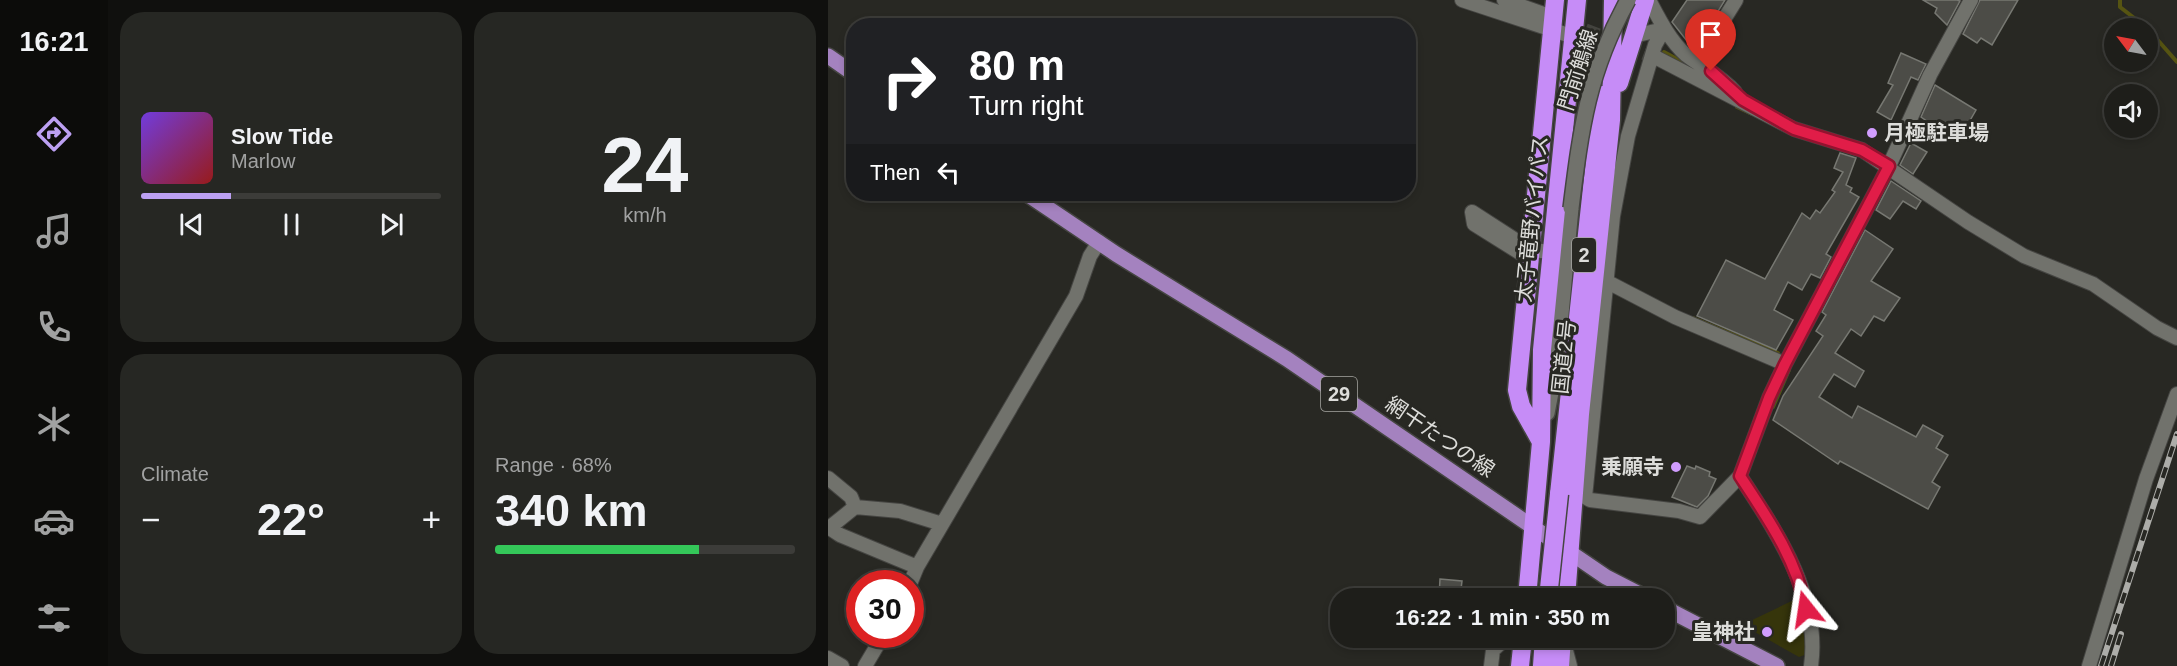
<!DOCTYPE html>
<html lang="en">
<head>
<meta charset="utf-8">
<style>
  body { margin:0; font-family:Helvetica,"Noto Sans JP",sans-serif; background:#262723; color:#f1f3f6; height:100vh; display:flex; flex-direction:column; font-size:22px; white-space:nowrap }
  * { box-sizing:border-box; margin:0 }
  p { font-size:20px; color:#a1a2a2 }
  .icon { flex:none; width:33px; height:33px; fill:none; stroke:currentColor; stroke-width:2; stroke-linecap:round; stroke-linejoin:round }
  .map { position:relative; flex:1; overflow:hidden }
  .panel { display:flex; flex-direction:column; gap:12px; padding:12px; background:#10100e; width:720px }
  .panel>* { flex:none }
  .guide { position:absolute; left:18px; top:18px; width:570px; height:183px; border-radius:24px; box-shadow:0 3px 9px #0003,0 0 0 2px #3c3c39; background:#202124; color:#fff; overflow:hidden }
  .needle { width:39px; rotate:302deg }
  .buttons { position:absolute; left:1276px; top:18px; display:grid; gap:12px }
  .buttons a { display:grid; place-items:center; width:54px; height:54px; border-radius:50%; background:#1e1e1a; box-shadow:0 3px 9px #0003,0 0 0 2px #3c3c39; font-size:30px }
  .speed { position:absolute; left:18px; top:570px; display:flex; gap:12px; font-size:30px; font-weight:700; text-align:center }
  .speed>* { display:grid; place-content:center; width:78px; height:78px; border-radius:50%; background:#1e1e1a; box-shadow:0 3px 9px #0003,0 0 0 2px #3c3c39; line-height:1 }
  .speed .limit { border:9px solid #d22; background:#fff; color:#111 }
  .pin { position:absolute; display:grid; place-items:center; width:51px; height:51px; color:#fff; margin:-62px -26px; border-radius:50% 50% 50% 0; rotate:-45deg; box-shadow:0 0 6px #0007 }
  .pin .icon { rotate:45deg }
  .me { position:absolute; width:66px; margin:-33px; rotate:345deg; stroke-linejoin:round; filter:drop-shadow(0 0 4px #0008) }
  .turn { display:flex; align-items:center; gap:21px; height:126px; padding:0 24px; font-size:27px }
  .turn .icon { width:78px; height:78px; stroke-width:2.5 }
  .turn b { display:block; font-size:42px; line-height:51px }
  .then { display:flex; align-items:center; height:57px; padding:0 24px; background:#0003; gap:12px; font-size:22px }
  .big { font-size:45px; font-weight:600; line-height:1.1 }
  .panel .tile { flex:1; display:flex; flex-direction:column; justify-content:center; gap:9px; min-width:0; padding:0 21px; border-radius:24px; background:#262723 }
  .panel .dial { align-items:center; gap:0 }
  .dial b { font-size:78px; line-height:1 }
  .song { display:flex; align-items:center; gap:18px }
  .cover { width:72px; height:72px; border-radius:9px; background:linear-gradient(135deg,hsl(260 70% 55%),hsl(0 70% 35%)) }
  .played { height:6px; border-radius:3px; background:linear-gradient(90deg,#bca0f2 30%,#3c3c39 30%) }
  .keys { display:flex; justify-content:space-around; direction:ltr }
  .heat { display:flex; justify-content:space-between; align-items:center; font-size:33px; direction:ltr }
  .charge { height:9px; border-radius:4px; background:linear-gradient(90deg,#34c759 68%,#3c3c39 0) }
  .panel .tiles { flex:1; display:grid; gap:12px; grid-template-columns:repeat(2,1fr) }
  .trip { position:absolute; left:502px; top:588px; width:345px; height:60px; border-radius:24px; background:#1e1e1a; box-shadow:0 3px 9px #0003,0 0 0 2px #3c3c39; font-weight:600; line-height:60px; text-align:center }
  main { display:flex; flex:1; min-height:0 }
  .dock { display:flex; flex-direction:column; width:108px; justify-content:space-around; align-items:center; background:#0c0c0a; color:#a1a2a2 }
  .dock .icon { width:42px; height:42px }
  .dock .selected { color:#bca0f2 }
  .dock b { font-size:27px; color:#f1f3f6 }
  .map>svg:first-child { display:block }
  .green { fill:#36350b }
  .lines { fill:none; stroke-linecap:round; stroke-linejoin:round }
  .stream { stroke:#565412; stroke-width:4 }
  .building { fill:#4c4c47; stroke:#777872; stroke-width:1.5 }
  .street-tunnel { stroke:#43433e; stroke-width:14; stroke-dasharray:14 7; stroke-linecap:butt }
  .street-casing { stroke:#454542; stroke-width:16 }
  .secondary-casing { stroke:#454542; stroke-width:18 }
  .primary-casing { stroke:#454542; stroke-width:18 }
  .highway-casing { stroke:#454542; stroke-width:21 }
  .street { stroke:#71726c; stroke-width:14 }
  .secondary { stroke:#71726c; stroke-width:15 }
  .primary { stroke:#a482bf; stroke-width:15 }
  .highway { stroke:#c68cf7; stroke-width:18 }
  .rail-casing { stroke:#adada9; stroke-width:6 }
  .rail { stroke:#282823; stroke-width:4; stroke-dasharray:11; stroke-linecap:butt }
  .secondary-bridge-casing { stroke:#454542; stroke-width:18; stroke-linecap:butt }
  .highway-bridge-casing { stroke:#454542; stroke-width:21; stroke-linecap:butt }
  .secondary-bridge { stroke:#71726c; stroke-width:15 }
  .highway-bridge { stroke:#c68cf7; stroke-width:18 }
  .route-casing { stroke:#92132f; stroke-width:15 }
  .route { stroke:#e11d48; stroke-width:10 }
  .poi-dot { fill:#d19dfe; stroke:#282823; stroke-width:2 }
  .labels { text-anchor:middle; stroke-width:6; stroke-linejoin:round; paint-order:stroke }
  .shield { fill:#282823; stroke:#a7a7a3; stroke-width:1.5 }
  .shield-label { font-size:20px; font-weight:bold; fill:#ddddda }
  .street-label { font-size:21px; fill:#ddddda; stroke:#282823 }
  .poi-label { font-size:21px; font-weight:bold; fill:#ddddda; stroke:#282823; text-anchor:end }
</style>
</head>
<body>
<main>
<nav class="dock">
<b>16:21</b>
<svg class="icon selected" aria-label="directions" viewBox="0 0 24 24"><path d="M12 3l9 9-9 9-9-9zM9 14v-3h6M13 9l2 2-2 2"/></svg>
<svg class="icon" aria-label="music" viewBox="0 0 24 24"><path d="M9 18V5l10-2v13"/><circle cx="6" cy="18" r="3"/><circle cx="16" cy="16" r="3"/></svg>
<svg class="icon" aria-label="phone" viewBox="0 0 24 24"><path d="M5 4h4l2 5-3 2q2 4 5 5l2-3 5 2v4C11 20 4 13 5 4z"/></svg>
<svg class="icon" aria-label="climate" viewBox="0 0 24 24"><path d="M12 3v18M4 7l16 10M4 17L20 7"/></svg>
<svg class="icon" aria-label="car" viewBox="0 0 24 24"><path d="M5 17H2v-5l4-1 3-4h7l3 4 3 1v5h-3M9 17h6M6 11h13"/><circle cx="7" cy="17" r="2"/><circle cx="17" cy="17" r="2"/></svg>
<svg class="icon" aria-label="filters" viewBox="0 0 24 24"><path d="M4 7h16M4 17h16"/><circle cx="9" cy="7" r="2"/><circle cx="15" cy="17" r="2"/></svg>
</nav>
<section class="panel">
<div class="tiles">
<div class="tile">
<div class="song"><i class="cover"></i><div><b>Slow Tide</b><p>Marlow</p></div></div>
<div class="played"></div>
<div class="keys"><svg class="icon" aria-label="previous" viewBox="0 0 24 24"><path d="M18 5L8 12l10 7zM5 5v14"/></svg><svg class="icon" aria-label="pause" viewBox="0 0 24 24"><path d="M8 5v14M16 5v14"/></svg><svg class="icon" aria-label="next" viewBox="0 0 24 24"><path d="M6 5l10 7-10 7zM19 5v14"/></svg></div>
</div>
<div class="tile dial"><b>24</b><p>km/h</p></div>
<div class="tile"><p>Climate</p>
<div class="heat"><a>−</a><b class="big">22°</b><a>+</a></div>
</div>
<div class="tile"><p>Range · 68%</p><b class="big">340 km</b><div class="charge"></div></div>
</div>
</section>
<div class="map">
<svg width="1349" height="666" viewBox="0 0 1349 666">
  <rect width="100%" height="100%" fill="#282823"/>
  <path class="green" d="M970,598l9,56 -8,3 -46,-26 -5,-9z"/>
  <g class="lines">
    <path class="stream" d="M1292,0v7l27,21
      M1320,29l29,33
      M836,52l28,15
      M909,107l15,7
      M865,318l85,35
      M945,407l16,-37"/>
  </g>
  <path class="building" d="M859,0h38l-31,50 -22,-28z
    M1095,0h34l3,1 -13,24 -12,-12 2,-5z
    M1152,0h38l-26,45 -11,-7 -4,5 -14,-9z
    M1073,53l25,11 -8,16 -7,-3 -20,43 -14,-8 16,-27 -5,-2z
    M1107,85l41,25 -15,26 -21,-13 -3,5 -16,-11z
    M1083,143l16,9 -14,22 -13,-9z
    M1012,153l16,5 -10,27 6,3 -2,4 9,5 -33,57 5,3 -11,21 -9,-4 -9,16 -14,-8 -14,28 19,10 -17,30 -79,-34 29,-56 39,19 37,-66 8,6 6,-9 4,3 15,-21 -3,-2 11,-18 -9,-4z
    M1063,181l30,20 -5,8 -13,-8 -13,18 -14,-9z
    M1037,230l28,19 -22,32 29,17 -16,23 -10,-5 -13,20 -10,-7 -16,24 29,18 -9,16 -21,-13 -15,23 33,21 6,-12 58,31 7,-12 20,11 -7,12 12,7 -16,27 8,5 -12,22 -88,-48 -2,3 -65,-44 10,-24 40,-60 -7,-5 10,-16 -4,-3z
    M859,466l8,3 1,-3 14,6 -1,4 7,3 -8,17 -11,11 -25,-10z
    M612,579l22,2 -2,17h-21z"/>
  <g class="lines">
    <path class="street-tunnel" d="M718,15l111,43"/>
    <g class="street-casing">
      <path id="street" d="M634,0l112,37
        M676,0l40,14
        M821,0c10,19 21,41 37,55 17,13 35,21 49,37
        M836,29l-9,16 -27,91 -15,80 -28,281 5,3 89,11 21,6 40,-41
        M805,36l31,-7
        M829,58l137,71 68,21 106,72 56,34 69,28 64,44 20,10
        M870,61l38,-61
        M697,256l-51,-32 -2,-12 59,38 21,2
        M772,278l75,39 110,47
        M0,478l23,19 4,10
        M0,527l12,8 77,32
        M1,528l26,-21 45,4 42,13
        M82,584l7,-17 159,-271 14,-40 9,-14
        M736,643l6,23
        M0,658l14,8
        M37,666l19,-32
        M663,666l2,-16 13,-12
        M983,666c10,-69 -35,-135 -71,-190l29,-78 16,-34 104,-198 41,-91 41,-75
        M1261,666l57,-187 31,-85"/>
    </g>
    <g class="secondary-casing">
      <path id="secondary" d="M719,413l9,-46 15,-159"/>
    </g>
    <g class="primary-casing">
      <path id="primary" d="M0,56l26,18
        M199,194l89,60 171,105 319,218 41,21
        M837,608l112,58"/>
    </g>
    <g class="highway-casing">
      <path id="highway" d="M791,83l26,-83
        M712,440l-19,-34 -4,-16 38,-390
        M731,494l43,-399
        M699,598l14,-156 1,-92 35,-350
        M738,598l14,-184 31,-294 2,-120
        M692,666l3,-28
        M714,666l2,-28
        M732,666l2,-28"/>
    </g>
    <use href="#street" class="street"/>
    <use href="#secondary" class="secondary"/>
    <use href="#primary" class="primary"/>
    <use href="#highway" class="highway"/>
    <g class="rail-casing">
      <path id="rail" d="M1273,666l76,-232
        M1283,666l10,-32"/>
    </g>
    <use href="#rail" class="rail"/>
    <g class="secondary-bridge-casing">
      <path id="secondary-bridge" d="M743,208c10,-80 17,-136 57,-208"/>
    </g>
    <g class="highway-bridge-casing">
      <path id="highway-bridge" d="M720,598l11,-104"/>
    </g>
    <use href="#secondary-bridge" class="secondary-bridge"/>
    <use href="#highway-bridge" class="highway-bridge"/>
  </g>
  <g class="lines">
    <g class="route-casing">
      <path id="route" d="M883,71l32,29 51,29 68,21 27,16 -104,198 -16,34 -29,78c27,41 57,84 66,133"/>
    </g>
    <use href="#route" class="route"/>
  </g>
  <g class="poi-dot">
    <circle cx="1044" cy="133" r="6"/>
    <circle cx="848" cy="467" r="6"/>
    <circle cx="939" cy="632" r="6"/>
  </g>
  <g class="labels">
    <g class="shield">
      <rect x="744" y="238" width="24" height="34" rx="4.5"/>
      <rect x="493" y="377" width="36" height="34" rx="4.5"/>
    </g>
    <g class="shield-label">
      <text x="756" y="262">2</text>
      <text x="511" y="401">29</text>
    </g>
    <g class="street-label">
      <text transform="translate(750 70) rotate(-72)" y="7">門前鵤線</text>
      <text transform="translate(704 219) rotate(-84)" y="7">太子竜野バイパス</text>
      <text transform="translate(736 357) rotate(-84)" y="7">国道2号</text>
      <text transform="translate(612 437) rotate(34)" y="7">網干たつの線</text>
    </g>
    <g class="poi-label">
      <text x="1056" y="140" text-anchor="start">月極駐車場</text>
      <text x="836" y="474">乗願寺</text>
      <text x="927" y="639">皇神社</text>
    </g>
  </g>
</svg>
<div class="buttons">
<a><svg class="needle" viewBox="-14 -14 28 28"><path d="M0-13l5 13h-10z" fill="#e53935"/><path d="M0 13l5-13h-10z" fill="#a1a2a2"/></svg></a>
<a><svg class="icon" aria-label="sound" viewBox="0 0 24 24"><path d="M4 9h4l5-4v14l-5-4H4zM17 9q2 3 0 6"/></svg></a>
</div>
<div class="speed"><div class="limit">30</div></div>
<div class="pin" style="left:883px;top:71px;background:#d93025"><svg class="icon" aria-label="arrive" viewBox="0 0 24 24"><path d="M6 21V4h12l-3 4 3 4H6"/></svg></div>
<svg class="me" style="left:978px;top:609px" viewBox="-20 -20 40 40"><path d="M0-17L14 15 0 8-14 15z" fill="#e11d48" stroke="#fff" stroke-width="4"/></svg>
<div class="trip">16:22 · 1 min · 350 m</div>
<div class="guide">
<div class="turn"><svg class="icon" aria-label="right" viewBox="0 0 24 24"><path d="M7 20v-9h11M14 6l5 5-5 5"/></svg><div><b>80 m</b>Turn right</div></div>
<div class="then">Then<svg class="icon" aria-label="left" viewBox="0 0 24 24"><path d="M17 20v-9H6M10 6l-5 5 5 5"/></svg></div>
</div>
</div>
</main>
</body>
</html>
